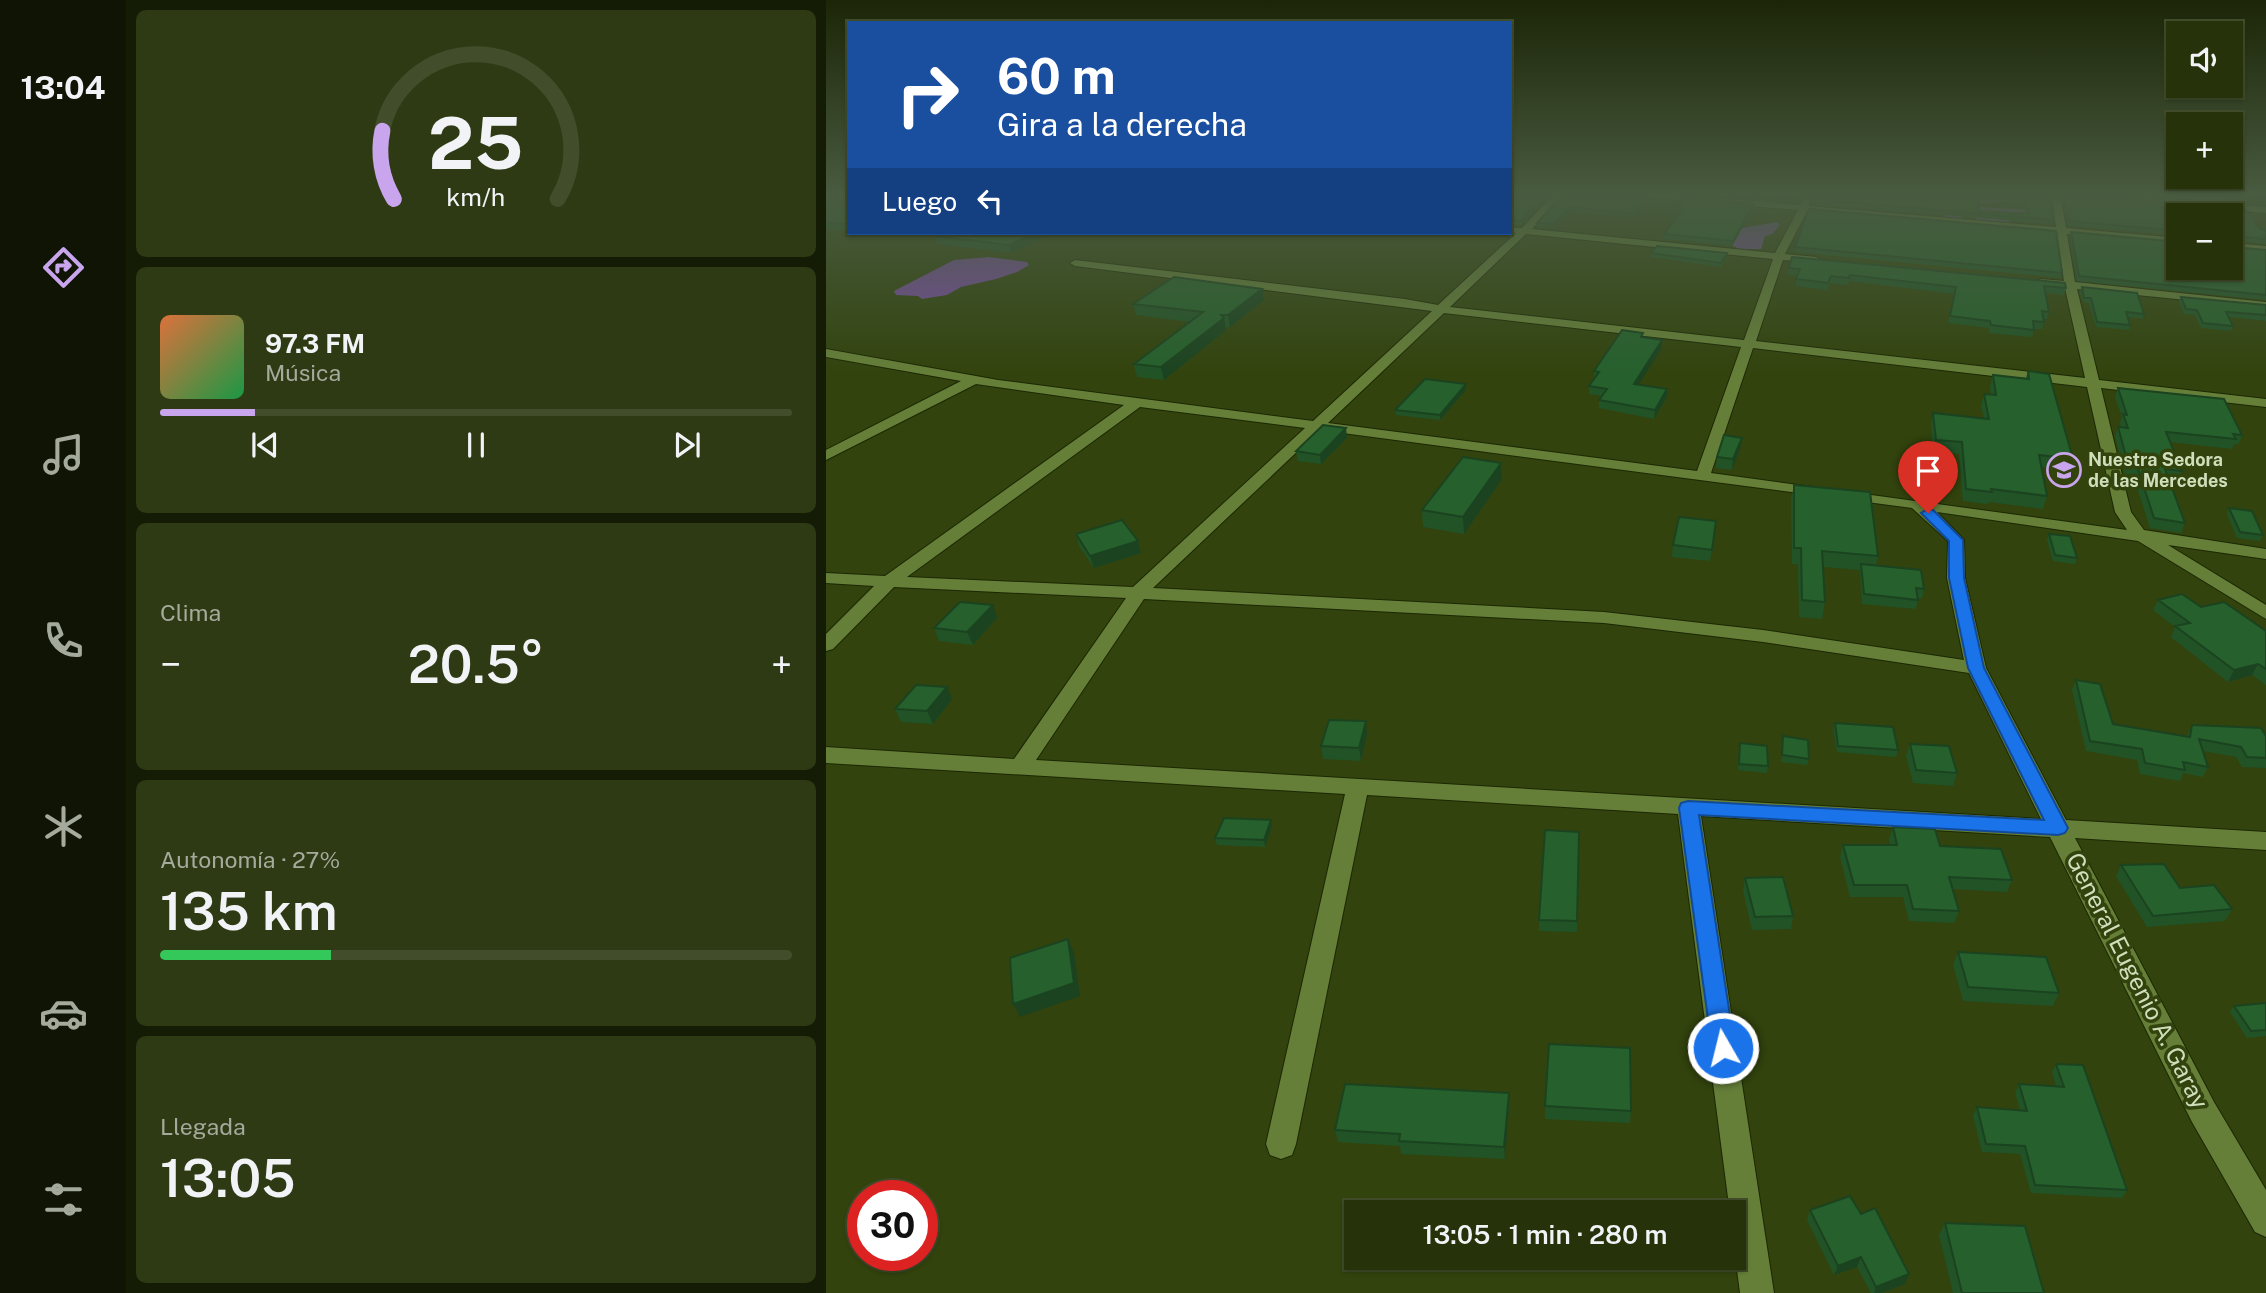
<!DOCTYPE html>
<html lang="es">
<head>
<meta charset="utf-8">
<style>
  body { margin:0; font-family:"Public Sans",sans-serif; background:#2e3a13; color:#f1f3f6; height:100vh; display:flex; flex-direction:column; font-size:26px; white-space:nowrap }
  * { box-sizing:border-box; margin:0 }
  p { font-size:23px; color:#a4aa9c }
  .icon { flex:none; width:38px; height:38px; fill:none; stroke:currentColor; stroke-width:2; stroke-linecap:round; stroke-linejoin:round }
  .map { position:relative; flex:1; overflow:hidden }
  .panel { display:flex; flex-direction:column; gap:10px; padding:10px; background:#151c06; width:700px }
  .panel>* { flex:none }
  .banner { position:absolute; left:21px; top:21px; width:665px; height:214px; border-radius:0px; box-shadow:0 2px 5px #0004,0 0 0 2px #424d2b; background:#1a4fa0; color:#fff; overflow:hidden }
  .tools { position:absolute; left:1340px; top:21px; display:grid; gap:14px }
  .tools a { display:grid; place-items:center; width:77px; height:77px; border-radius:0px; background:#26320a; box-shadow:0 2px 5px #0004,0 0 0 2px #424d2b; font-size:35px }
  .speed { position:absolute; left:21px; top:1180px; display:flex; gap:14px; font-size:35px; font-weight:700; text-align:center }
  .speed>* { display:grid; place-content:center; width:91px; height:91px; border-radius:50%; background:#26320a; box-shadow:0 2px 5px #0004,0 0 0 2px #424d2b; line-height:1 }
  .speed .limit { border:10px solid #d22; background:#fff; color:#111 }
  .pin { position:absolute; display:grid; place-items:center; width:60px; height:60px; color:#fff; margin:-72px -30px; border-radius:50% 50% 50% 0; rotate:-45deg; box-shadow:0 0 7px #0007 }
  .pin .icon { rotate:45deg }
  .me { position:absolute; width:77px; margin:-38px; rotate:352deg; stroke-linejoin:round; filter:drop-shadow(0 0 5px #0008) }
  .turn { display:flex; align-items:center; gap:24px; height:147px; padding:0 35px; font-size:32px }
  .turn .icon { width:91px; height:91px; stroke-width:2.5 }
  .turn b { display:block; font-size:49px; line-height:60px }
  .then { display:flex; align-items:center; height:66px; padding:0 35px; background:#0003; gap:14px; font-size:26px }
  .big { font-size:52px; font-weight:600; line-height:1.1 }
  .panel .card { flex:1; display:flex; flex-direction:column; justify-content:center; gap:10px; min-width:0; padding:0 24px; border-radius:10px; background:#2e3a13 }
  .panel .dial { align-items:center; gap:0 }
  .dial svg { height:182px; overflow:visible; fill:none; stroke:#424d2b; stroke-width:7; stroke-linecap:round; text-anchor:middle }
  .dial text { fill:#f1f3f6; stroke:none }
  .song { display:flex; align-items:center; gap:21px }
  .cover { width:84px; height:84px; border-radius:10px; background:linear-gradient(135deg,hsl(20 70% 55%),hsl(140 70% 35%)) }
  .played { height:7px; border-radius:4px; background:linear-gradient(90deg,#c9a5ee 15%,#424d2b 15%) }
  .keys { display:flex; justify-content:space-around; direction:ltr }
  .heat { display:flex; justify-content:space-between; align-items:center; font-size:38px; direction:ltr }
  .charge { height:10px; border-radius:5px; background:linear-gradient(90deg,#34c759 27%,#424d2b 0) }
  .trip { position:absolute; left:518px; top:1200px; width:402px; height:70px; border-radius:0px; background:#26320a; box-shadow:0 2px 5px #0004,0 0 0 2px #424d2b; font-weight:600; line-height:70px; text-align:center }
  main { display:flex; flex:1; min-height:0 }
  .menu { display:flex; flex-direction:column; width:126px; justify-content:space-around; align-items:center; background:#0f1404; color:#a4aa9c }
  .menu .icon { width:49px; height:49px }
  .menu .on { color:#c9a5ee }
  .menu b { font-size:32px; color:#f1f3f6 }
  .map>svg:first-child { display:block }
  .forest { fill:#7b4ba7 }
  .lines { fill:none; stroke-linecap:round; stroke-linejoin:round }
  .street-casing { stroke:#1c2803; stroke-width:2 }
  .street { fill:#657f39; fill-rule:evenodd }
  .wall { fill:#215327 }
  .shaded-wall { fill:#1b4320 }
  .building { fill:#26602d; stroke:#1b4320; stroke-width:2 }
  .route { fill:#1a73e8; stroke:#114b97; stroke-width:2 }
  .labels { text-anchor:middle; stroke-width:7; stroke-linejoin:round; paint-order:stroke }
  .far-poi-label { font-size:18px; font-weight:bold; fill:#d0dfbb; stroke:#32430d; text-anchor:start }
  .near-street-label { font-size:24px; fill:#d0dfbb; stroke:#32430d }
</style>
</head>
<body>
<main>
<nav class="menu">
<b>13:04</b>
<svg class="icon on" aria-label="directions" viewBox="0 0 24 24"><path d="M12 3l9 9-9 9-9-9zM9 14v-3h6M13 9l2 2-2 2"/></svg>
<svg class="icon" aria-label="music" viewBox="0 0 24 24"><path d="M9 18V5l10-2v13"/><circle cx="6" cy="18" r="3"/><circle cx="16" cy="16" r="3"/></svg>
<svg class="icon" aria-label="phone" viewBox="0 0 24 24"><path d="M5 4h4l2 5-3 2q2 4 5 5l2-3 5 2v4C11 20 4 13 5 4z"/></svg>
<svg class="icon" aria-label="climate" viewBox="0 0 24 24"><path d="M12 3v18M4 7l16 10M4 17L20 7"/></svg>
<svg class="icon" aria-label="car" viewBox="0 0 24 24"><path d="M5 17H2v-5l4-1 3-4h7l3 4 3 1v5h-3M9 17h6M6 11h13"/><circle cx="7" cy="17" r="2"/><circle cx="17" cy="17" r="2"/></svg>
<svg class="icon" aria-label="filters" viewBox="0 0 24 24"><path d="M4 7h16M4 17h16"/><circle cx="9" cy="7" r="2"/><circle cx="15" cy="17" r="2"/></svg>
</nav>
<section class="panel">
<div class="card dial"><svg viewBox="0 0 100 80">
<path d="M14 69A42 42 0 1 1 86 69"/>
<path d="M14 69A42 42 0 0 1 9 39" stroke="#c9a5ee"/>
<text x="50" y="56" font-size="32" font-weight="700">25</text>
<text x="50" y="72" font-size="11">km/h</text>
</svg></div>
<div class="card">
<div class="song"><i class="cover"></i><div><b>97.3 FM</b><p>Música</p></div></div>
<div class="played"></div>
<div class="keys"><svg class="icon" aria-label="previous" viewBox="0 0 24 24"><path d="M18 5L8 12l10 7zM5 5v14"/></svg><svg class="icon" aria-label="pause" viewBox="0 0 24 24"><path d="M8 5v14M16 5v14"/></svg><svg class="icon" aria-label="next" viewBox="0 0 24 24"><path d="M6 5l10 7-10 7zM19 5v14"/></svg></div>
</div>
<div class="card"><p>Clima</p>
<div class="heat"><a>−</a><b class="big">20.5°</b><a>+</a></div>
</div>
<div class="card"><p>Autonomía · 27%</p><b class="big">135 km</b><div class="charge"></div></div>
<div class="card"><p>Llegada</p><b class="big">13:05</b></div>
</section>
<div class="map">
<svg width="1440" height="1293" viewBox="0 0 1440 1293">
  <rect width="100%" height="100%" fill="#32430d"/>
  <path class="forest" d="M1071,194h11l15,5 41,-3 45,3 3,1 -34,4 5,3 48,3 7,3 -29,-1v11l-31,-1 -5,-8 -17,-1 8,6 -18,-1c-10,-15 -37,-12 -49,-24z
    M951,222l3,3 -8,9 -7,2 -4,13h-22l-11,-6 8,-14z
    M163,257l38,5 2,3 -12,7 -21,7 -35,8 -14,8 -25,4 -4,-3 -22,-1 -2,-4 60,-31z"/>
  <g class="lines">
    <g class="street-casing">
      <path id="street" d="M728,194h10l-32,35 243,24 23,-43 -155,-13 -5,-3h36l126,11 4,-11h8l-3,12 247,21 -5,-33h9l6,34 113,10v6l-112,-10 8,48 191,20v6l-189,-19 22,91 167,19v8l-165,-19 30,124 13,18 122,19v10l-98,-14 98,60v14l-128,-78 -201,-29 27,28 1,38 21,90 80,152 200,12v18l-191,-12 139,264 52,88v47l-11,-5 -63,-110 -142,-285 -349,-21 73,477h-34l-6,-46v-34h-4l-52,-399 -311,-19 -71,349 -4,11 -11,4 -11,-4 -4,-11 79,-350 -519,-31v-16l188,12 112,-161 -232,-11 -61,62 -7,2v-17l48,-48 -48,-3v-10l59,3 239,-171 -148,-21 -150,76v-10l135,-69 -135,-24v-8l172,31 315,41 119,-110 -357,-45 -5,-3 5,-3 330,39 33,6 78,-72 -4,-1v-4h10zM981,211l250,22 7,48 -23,-2 -6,3 6,3 24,3 20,90 -329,-37 27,-81 33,3 5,-3 -5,-3 -31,-3zM700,234l247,25 -29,81 -294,-33zM618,313l297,34 -44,124 -369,-48zM927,348l334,39 28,125 12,18 -416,-57zM314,407l165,21 -172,159 -226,-10zM494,430l592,78 36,33 -1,37 17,82 -201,-30 -159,-18 -451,-24zM318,599l460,24 159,19 206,31 72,146 -1005,-59z
        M1243,194h37l160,13v6l-192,-16z
        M1405,243l35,3v6l-35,-3z"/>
    </g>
    <use href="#street" class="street"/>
  </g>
  <path class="wall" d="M0,194l16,1 2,6h5v30l-23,-2z
    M684,194h40l-29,31 -11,-1z
    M738,194l84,6 -15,18 -63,-6 -17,16 -16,-1v-4z
    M878,194h57l-2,5z
    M988,194l65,3 46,4 1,-7h52l1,17 43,3h4l-6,-20h30l4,26 -1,4 -241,-20z
    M1235,194h12l2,1 191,35v14l-35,-4 -52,-25v20l-111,-9z
    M1312,194h96l2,4 -1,4z
    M852,209h75l-21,37 -68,-7v-5l14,-19z
    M1245,232l195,18v50l-189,-19 -7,-44z
    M116,233h110l-41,20 -74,-9 -3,-8z
    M969,247l267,26 -1,5 -267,-26z
    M825,253h76l-1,4 -5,10 -70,-10z
    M963,268l277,20 -2,7 -18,-2 3,19 -2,7h-3v3l-2,7h-8l-2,8 -43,-4v-5l-41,-5 6,-29 -105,-13 -1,4 -18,-2 -3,7 -32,-4 2,-10 -9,-1z
    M1256,287l62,27 -1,5 -15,-2 2,8 -1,5 -33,-3 -7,-24 -6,-1 -3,-10z
    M436,289l2,11 -34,27h-4v3l-62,50 -27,-3 -3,-13 56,-42 -54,-7 -3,-11z
    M1355,297l85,8v16l-37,-4 4,9 -2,5 -30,-3 -6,-13 -11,-1 -5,-12z
    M817,338l19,10 -24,37 29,12 -13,22 -55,-11v-8l3,-4 -13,-2v-8l5,-7v-8z
    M1202,371l45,88 -4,12 -27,-4 5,29 -4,13 -54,-7 -1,2 -25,-3 -4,-47 -26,-2 -2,-27 2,-12 51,5 -3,-12 3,-12 7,1 -1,-9 3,-11 33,3z
    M1292,388l124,47 -3,9h-5l-2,5 -62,-7 12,29 -4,10 -9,-2 16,44 -4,10 -31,-5 -17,-53 -8,-1 -10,-38 3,-9h3l-1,-4 2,-6 -7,-20z
    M640,390l-26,30 -44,-5 -1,-5z
    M521,438l-26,26 -23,-3 -2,-10z
    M916,438l-2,11 -8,21 -16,-2 1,-11z
    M675,463l1,16 -38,55 -41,-7 -1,-17z
    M968,485l84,71 -2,9 48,24 -2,10 -4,-1 -2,11 -54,-5 -2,-34 -37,-3 2,35 -3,17 -23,-2 -1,-53h-6l-1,-64z
    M1403,508l34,27 -3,6 -23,-3 -10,-24z
    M890,521l-6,40 -38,-4 1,-12z
    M250,534l62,7 3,12 -47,15 -15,-22z
    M1223,534l28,24 -2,6 -22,-3 -6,-21z
    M1332,600l43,7 65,24v54l-14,-10 -24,7 -57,-45 4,-10 -22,-17z
    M171,618l-24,27 -34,-4 -5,-13z
    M1250,680l37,44 74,12 5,-11 74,11v32l-24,-1 -6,-10 -33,-6 5,16 -5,10 -20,-4 -3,8 -40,-7 -3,-14 -51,-9 -14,-61z
    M126,699l-19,25 -32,-2 -6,-13z
    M1009,723l63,27 -2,7 -59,-5 -4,-22z
    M541,734l-6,27 -38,-2 -2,-13z
    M957,736l26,23 -2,6 -26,-3z
    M914,743l28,23 -1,7 -29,-3z
    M1084,744l47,29 -4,13 -40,-3 -7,-27z
    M445,820l1,6 -7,21 -48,-2 -2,-7z
    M1067,827l47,19 72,34 -5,12 -55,-3 7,22 -5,12 -45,-2 -6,-24h-53l-10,-40 3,-12h47l-1,-6z
    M753,832l-2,100 -38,-1v-11z
    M1295,865l59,23 52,21 -7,12 -78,6 -31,-51z
    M919,878l48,38 -2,13 -39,1 -9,-39z
    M1132,952l101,41 -6,13 -90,-5 -10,-36z
    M1440,1003v33l-19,2 -17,-26 4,-6z
    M1230,1064l71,126 -5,8 -91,-5 -11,-39 -38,-2 -9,-36 4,-9 43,3 -5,-17 4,-9 37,2 -4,-14z
    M683,1093v13l-4,53 -104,-5 -1,-8 -62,-4 -3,-12z
    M719,1106l86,5 -1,12 -85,-4z
    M984,1210l51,4 44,70 -24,9h-10l-14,-26 -23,8 -27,-55z
    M1119,1223l99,70h-91l-14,-58z"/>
  <path class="shaded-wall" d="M721,194h3l-29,31v-4z
    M16,195l2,6 -14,-1z
    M822,196v4l-15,18v-4z
    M928,204l-1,5 -21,37 1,-5z
    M744,207v5l-17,16v-4z
    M208,233h18l-41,20 -2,-8z
    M436,289l2,11 -34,27 -2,-12z
    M398,318l2,12 -62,50 -3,-13z
    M836,340v8l-28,44v-8z
    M640,384v6l-26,30v-5z
    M841,389v8l-13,22 1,-9z
    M520,428l1,10 -26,26 -1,-9z
    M916,438l-2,11 -8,21 1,-11z
    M675,463l1,16 -38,55 -1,-17z
    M312,541l3,12 -47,15 -4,-12z
    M167,605l4,13 -24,27 -6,-13z
    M1432,664l-6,11 -24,7 6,-12z
    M121,687l5,12 -19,25 -6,-13z
    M540,721l1,13 -6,27 -2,-13z
    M445,820l1,6 -7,21 -1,-7z
    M242,939l6,14 6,43 -60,21 -7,-13z
    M683,1093v13l-4,53 -1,-12z
    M1035,1257l-4,10 -23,8 4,-9z
    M1083,1274l-4,10 -24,9h-7l2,-6z"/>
  <path class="building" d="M0,194l16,1 -12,5 19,1v23l-23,-1z
    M684,194h37l-26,27 -11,-1z
    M738,194h78l6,2 -15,18 -63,-7 -17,17 -16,-1z
    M988,194h65v3l47,4v-7h52l1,17 43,3h7l-7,-20h28l4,26 -241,-21z
    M1237,194l182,15 15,20 6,1v9l-33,-3 -2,5v-26h-52v16l-110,-10z
    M1364,194h44l2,4z
    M859,198l69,6 -21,37 -69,-7 18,-24 -4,-1z
    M983,209l247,22 6,42 -267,-26z
    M1245,232l108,10v26h52v-22l2,1 33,3v45l-187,-19z
    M116,233h92l-25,12 -75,-9z
    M831,246l70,7 -6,10 -70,-10z
    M966,257l273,26 1,5 -22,-2 5,26 -7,-1 2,11 -11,-1 1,9 -43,-5 -1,-4 -40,-5 6,-29 -106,-12 -1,3 -18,-2 -3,7 -32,-4 4,-10 -11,-1z
    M348,277l88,12 -34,26h-7l3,3 -63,49 -27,-3 69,-52 -70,-8z
    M1256,287l55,6 7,21 -18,-2 4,13 -33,-3 -6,-24h-7z
    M1355,297l85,8v10l-40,-3 7,14 -30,-3 -6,-13 -11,-1z
    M796,330l21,3 -2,4 21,3 -28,44 33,5 -12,21 -56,-10 8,-11 -18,-3 10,-14 -5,-1z
    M1202,371l21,3 24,85 -34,-4 8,41 -56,-7 1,3 -26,-3 -4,-47 -26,-2 -3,-27 56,6 -5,-25 12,1 -3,-20 36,4z
    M599,379l41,5 -26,31 -45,-5z
    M1292,388l106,11 18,36 -9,-1 3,5 -70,-7 16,39 -17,-2 20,54 -31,-5 -17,-52 -9,-1 -1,-5 -9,-33 10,1 -5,-14 4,1z
    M497,425l23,3 -26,27 -24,-4z
    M898,435l18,3 -9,21 -16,-2z
    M637,457l38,6 -38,54 -41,-7z
    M968,485l76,7 8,64 -56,-5 3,51 -23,-2 -1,-52h-7z
    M1403,508l23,3 11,24 -23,-3z
    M853,517l37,4 -4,29 -39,-5z
    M296,520l16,21 -48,15 -14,-22z
    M1223,534l21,2 7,22 -22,-3z
    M1035,564l60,6 3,19 -8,-1 2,12 -54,-6z
    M1356,594l19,13 23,-5 42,29v38l-8,-5 -24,6 -59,-44 15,-3 -32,-23z
    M134,602l33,3 -26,27 -33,-4z
    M1250,680l24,4 13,40 77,13 2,-12 69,3 5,8v22l-19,-1 -6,-10 -42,-8 9,28 -25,-5 2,8 -40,-7 -3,-14 -52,-8z
    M90,685l31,2 -20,24 -32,-2z
    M503,720l37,1 -7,27 -38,-2z
    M1009,723l58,4 5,23 -60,-4z
    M957,736l25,4 1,19 -27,-4z
    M914,743l27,3 1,20 -29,-2z
    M1084,744l39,2 8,27 -41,-3z
    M398,818l47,2 -7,20 -49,-2z
    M1067,827l42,2 5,17 61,3 11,31 -63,-3 10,34 -46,-2 -6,-24h-53l-11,-40h54z
    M719,830l34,2 -2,89 -38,-1z
    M1338,864l16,24 34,-3 18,24 -79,7 -32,-51z
    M957,877l10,39 -38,1 -10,-39z
    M242,939l6,44 -61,21 -3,-46z
    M1132,952l88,5 13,36 -91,-6z
    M1440,1003v27l-15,1 -17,-25z
    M723,1044l81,4 1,63 -86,-5z
    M1230,1064l27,1 44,125 -92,-5 -10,-39 -39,-2 -9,-37 50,4 -8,-27 45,3z
    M519,1084l164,9 -5,54 -105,-6 1,-7 -65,-4z
    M1024,1196l11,18 14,-6 34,66 -33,13 -15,-30 -23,9 -28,-56z
    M1119,1223l80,3 19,67h-82z"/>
  <linearGradient id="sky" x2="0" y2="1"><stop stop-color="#1c2507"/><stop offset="0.52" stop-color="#495b40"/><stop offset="1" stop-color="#495b40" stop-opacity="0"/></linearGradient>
  <rect width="1440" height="375" fill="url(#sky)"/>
  <path class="route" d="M1102,509l5,1 30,30 1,38 20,90 84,160 -3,5 -7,2 -359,-20 36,233 -3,7 -9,4 -8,-4 -3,-7 -33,-240 2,-5 7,-2 356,19 -76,-152 -19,-90v-37l-28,-28z"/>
  <defs>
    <g id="school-ring" transform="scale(1.75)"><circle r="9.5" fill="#32430d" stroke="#c9a5ee" stroke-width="1.5"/><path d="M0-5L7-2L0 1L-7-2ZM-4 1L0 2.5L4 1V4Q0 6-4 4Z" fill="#c9a5ee"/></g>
  </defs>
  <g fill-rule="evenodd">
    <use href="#school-ring" x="1238" y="470"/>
  </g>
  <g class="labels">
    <g class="far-poi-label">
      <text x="1262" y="466">Nuestra Sedora<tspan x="1262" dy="21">de las Mercedes</tspan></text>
    </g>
    <g class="near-street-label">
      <text transform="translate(1311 981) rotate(63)" y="8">General Eugenio A. Garay</text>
    </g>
  </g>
</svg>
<div class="tools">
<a><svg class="icon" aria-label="sound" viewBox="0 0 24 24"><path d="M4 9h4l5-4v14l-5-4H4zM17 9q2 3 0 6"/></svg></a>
<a>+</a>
<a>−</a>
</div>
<div class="speed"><div class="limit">30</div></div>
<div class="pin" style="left:1102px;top:513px;background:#d93025"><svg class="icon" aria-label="arrive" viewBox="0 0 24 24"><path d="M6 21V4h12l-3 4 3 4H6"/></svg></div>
<svg class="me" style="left:897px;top:1048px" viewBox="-20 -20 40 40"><circle r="17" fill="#1a73e8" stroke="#fff" stroke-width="3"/><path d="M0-11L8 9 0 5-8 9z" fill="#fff"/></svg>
<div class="trip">13:05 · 1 min · 280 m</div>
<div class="banner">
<div class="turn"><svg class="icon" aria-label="right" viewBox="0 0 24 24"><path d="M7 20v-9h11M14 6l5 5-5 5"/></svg><div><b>60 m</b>Gira a la derecha</div></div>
<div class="then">Luego<svg class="icon" aria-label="left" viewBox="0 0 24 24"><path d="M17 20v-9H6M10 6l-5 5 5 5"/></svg></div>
</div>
</div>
</main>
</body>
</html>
